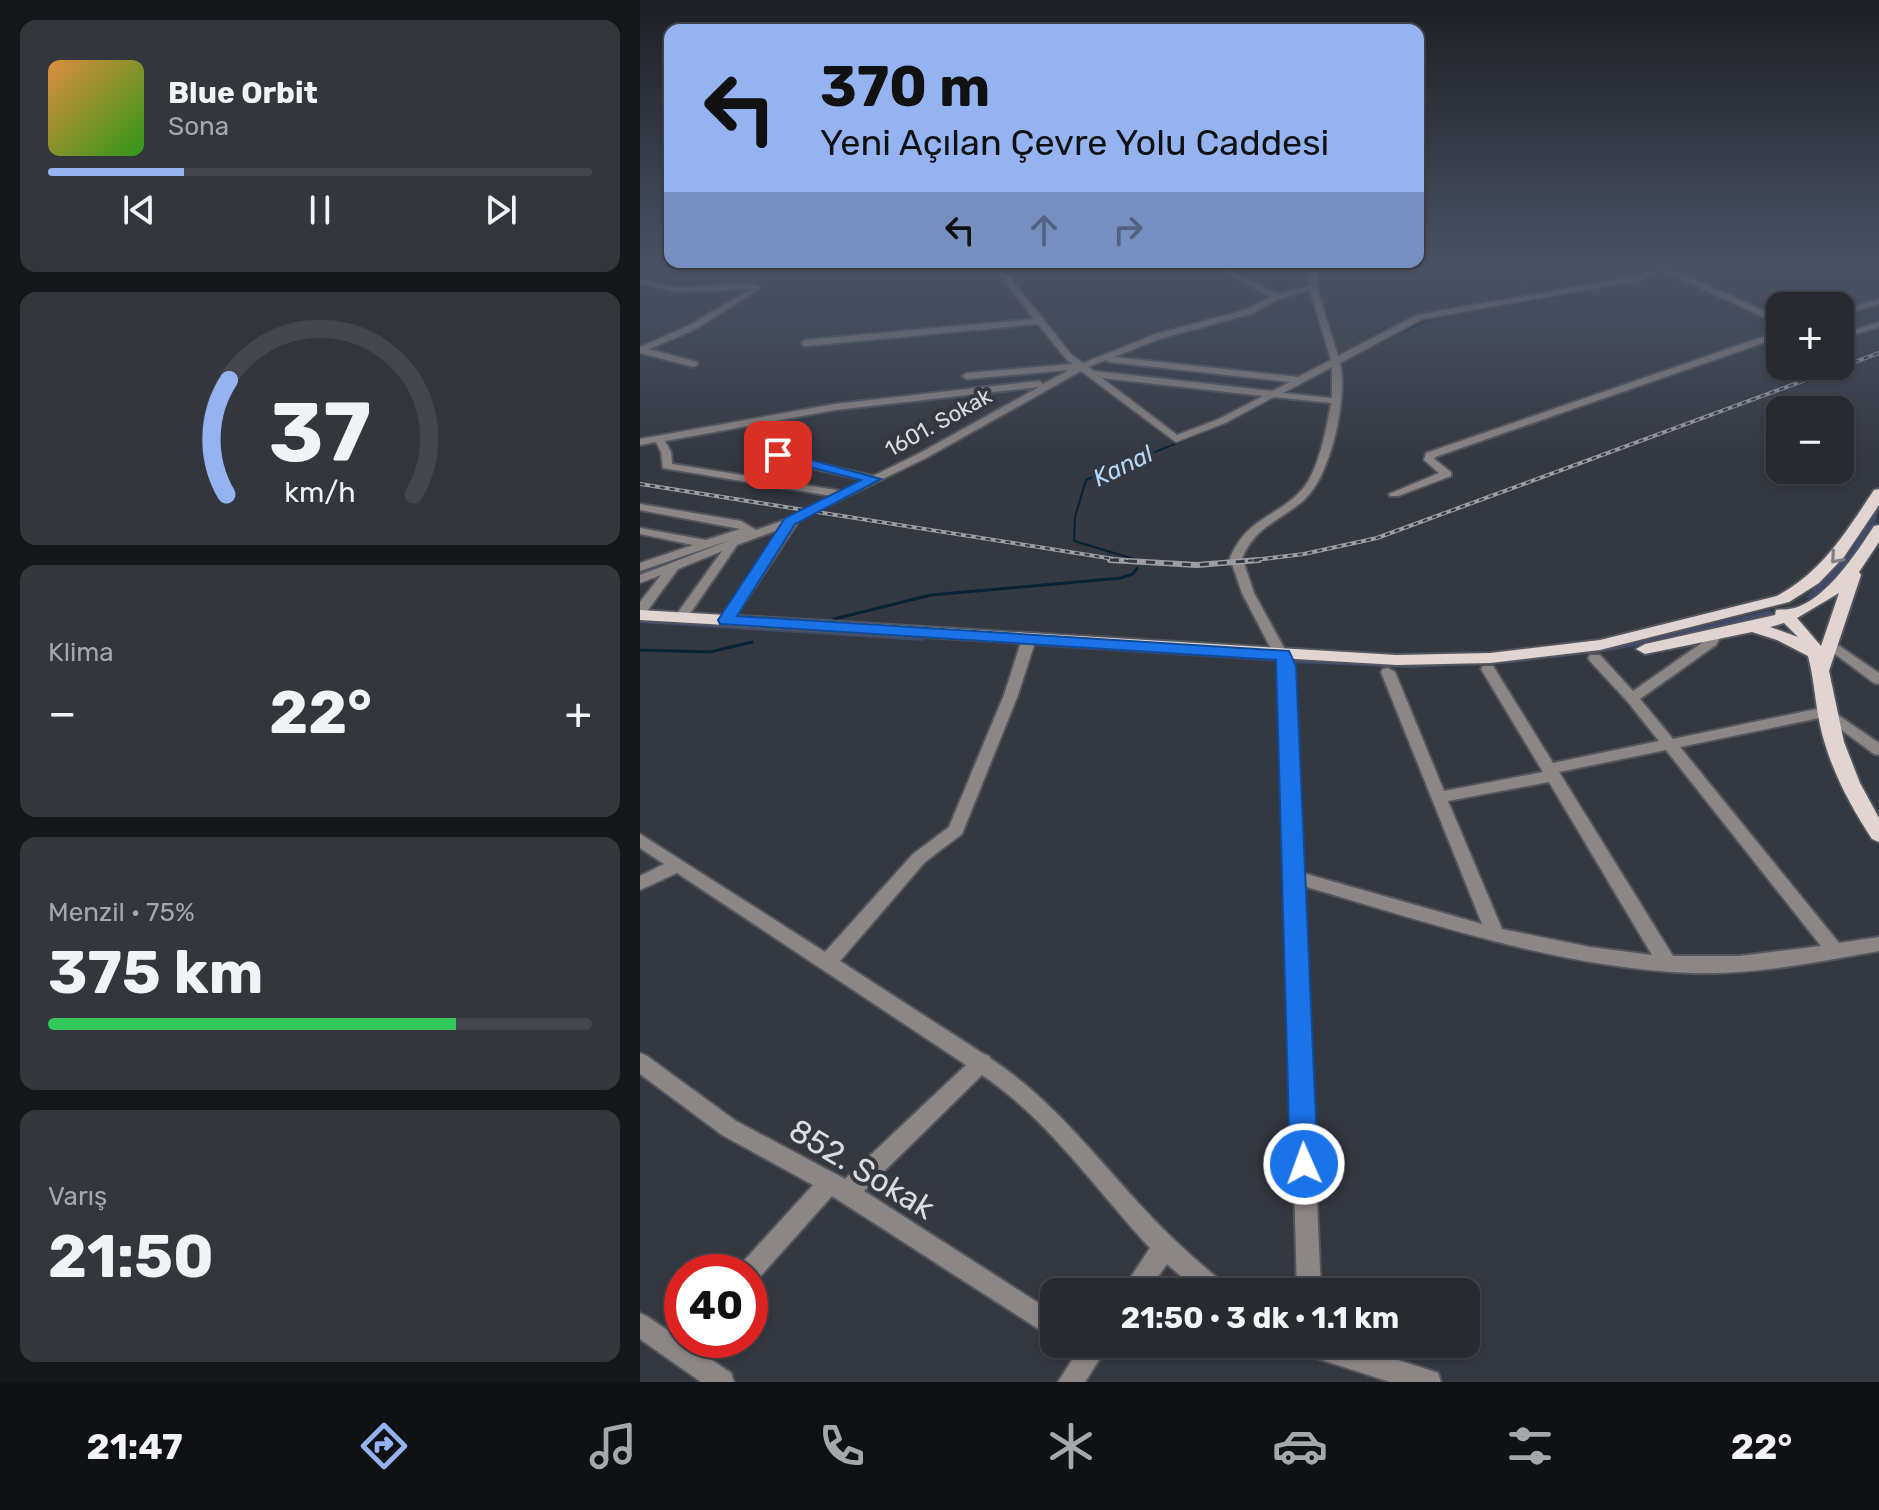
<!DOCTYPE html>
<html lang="tr">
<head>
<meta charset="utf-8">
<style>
  body { margin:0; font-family:Rubik,sans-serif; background:#33363d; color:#f1f3f6; height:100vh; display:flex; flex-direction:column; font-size:30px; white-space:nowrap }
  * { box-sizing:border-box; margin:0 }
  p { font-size:26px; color:#a4a7ab }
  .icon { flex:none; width:44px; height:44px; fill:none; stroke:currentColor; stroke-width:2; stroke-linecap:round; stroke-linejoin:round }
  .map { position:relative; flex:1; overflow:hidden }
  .panel { display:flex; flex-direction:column; gap:20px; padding:20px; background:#15171b; width:640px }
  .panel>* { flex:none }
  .banner { position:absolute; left:24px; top:24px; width:760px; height:244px; border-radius:16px; box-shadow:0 2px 6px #0004,0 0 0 2px #43464d; background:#95b2f1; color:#111; overflow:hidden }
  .fabs { position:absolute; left:1126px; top:292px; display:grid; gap:16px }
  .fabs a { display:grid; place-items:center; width:88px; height:88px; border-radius:16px; background:#272a31; box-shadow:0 2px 6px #0004,0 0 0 2px #43464d; font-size:40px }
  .speed { position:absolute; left:24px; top:1254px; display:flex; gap:16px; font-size:40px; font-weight:700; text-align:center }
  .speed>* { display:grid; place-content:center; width:104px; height:104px; border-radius:50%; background:#272a31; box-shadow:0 2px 6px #0004,0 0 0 2px #43464d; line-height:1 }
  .speed .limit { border:12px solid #d22; background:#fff; color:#111 }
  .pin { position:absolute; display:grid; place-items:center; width:68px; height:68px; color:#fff; margin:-34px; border-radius:16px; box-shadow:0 4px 12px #0006 }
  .me { position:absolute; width:88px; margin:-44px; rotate:358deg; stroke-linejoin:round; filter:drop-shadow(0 0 6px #0008) }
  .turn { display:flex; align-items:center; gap:28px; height:168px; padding:0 24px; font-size:36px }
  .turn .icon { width:104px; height:104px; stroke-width:2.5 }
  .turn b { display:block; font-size:56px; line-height:68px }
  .lanes { display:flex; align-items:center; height:76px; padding:0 24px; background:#0003; justify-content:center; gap:40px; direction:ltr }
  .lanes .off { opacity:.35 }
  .big { font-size:60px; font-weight:700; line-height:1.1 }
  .panel .tile { flex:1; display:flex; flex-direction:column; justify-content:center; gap:12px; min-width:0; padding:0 28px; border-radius:16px; background:#33363d }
  .panel .dial { align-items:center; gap:0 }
  .dial svg { height:208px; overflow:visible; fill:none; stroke:#43464d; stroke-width:7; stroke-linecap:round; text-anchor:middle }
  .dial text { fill:#f1f3f6; stroke:none }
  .song { display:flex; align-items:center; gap:24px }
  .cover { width:96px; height:96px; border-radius:12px; background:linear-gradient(135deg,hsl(30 70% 55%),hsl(110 70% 35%)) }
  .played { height:8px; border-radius:4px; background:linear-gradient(90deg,#95b2f1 25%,#43464d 25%) }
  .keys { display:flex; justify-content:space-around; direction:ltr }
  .heat { display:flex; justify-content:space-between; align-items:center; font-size:44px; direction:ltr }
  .charge { height:12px; border-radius:6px; background:linear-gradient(90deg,#34c759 75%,#43464d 0) }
  .trip { position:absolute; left:400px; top:1278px; width:440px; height:80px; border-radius:16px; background:#272a31; box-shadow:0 2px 6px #0004,0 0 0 2px #43464d; font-weight:700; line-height:80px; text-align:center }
  .dock { display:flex; height:128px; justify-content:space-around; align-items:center; background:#101114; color:#a4a7ab }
  .dock .icon { width:56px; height:56px }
  .dock .on { color:#95b2f1 }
  .dock b { font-size:36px; color:#f1f3f6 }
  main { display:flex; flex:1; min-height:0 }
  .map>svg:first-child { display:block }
  .green { fill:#3f496a }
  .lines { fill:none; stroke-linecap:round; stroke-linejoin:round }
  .stream-far1 { stroke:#052237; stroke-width:2 }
  .stream { stroke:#052237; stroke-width:3 }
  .minor-casing { stroke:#52565e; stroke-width:4 }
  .major-casing { stroke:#52565e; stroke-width:4 }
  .minor { fill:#8c8685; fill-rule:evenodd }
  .major { fill:#e1d4d1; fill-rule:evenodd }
  .rail-far1-casing { stroke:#9c9ea6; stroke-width:4 }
  .rail-casing { stroke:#9c9ea6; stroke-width:6 }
  .rail-far1 { stroke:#343841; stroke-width:2; stroke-dasharray:5; stroke-linecap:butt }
  .rail { stroke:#343841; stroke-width:3; stroke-dasharray:9; stroke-linecap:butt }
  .oneway { stroke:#827e82 }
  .route { fill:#1a73e8; stroke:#114b97; stroke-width:2 }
  .labels { text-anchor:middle; stroke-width:8; stroke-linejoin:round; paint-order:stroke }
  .far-street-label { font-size:22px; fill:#dadce2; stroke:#343841 }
  .far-water-label { font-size:24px; font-style:italic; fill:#b4d8f6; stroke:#343841 }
  .near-street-label { font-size:32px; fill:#dadce2; stroke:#343841 }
</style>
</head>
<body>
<main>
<section class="panel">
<div class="tile">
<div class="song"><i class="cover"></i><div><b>Blue Orbit</b><p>Sona</p></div></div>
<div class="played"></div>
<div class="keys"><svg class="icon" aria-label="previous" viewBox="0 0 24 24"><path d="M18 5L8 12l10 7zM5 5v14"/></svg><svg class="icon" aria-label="pause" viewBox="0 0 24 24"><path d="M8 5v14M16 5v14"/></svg><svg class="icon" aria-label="next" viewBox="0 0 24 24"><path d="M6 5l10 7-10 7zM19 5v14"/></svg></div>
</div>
<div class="tile dial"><svg viewBox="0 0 100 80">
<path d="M14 69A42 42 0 1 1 86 69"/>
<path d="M14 69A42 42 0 0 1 15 25" stroke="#95b2f1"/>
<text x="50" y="56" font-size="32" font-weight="700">37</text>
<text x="50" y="72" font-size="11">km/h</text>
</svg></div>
<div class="tile"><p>Klima</p>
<div class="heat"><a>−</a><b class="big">22°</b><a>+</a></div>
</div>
<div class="tile"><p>Menzil · 75%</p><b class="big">375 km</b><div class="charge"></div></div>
<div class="tile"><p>Varış</p><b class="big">21:50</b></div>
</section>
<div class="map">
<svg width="1239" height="1382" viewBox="0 0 1239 1382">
  <rect width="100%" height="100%" fill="#343841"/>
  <path class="green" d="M1239,503c0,32 -42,78 -66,97l-7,-3 44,-44z
    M1130,610l8,6 -167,35 -98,12 -103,5 -117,-5 2,-4 120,5 100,-4 85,-10z
    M0,620l284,18 -1,3 -283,-18z
    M392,643l249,16 -1,3 -250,-16z"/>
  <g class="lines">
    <path class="stream-far1" d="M808,314l111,-17 105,-25
      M742,341l55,-25
      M644,393l47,-25
      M501,561l-67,-20 1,-24 11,-37 138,-56 53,-27"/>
    <path class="stream" d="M194,619l97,-24 190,-17 12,-4 4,-6
      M0,650l70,2 42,-10"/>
    <g class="minor-casing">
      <path id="minor" d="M354,268h8l70,87 11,8 73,-29 89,-24 25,-13 -51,-29h10l48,26 33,-8 -1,-18h8l1,24 20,64 79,-41 222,-39 19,-8h11l111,50v5h-3l-114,-52 -22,9 -219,39 -82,44c8,34 -9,112 -35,136 -24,22 -49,26 -63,59l12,35 40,73 9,207 179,51 -101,-252 2,-3 5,-1 7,4 49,119 99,-19 -62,-103 2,-3h10l60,97 106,-22 -32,-40 -37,-40 -2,-3 2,-3h10l33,36 73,-51 5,-10 5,-1 7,4 -7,12 -76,54 33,40 153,-32 53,36v12l-5,-1 -50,-37 -144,30 159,196 40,-6v14c-61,11 -124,24 -186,22 -134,-5 -262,-50 -390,-87l18,406h-24l-17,-626 -38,-73 -12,-35c18,-43 51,-41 75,-72 14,-19 22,-59 26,-83l-57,-6 -49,26 -49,19 -95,-71 -155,87 -126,61 -69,104h-10l-1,-3 63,-92 -46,17 -52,76h-10l-1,-3 48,-67 -44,18 -33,45 -5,1v-13l21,-27 -21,8v-8l93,-36 -93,32v-8l53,-18 -53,-11v-6l66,12 34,-11 -100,-19v-6l101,17 15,9 34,-12 42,-22 -169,-28 -2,-16 -5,-10 -16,3v-6l195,-35 204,-23 4,3 26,-14 -102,9 -5,-3 5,-3 106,-9 -7,-5 -28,-35 -233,22 -4,-3 4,-3 229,-21zM670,290l21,70 -33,17 -184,-20 48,-19 89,-24 28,-15zM466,360l3,2 181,20 -18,9 -178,-20 -6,-4zM692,367v31l-49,-5zM462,378l161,18 -44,23 -42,16zM399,387l-121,67 -45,22 -88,-20 -3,-9 9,-12 -9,-2 -10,14 4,13 88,20 -22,11 -170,-27 -1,-12 -6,-11 170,-31zM1026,750l155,196 -82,10h-66l-114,-184zM909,782l103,173 -62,-8 -88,-18 -54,-128z
        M0,279l37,9 69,-5 15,5 -67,42 -45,19 48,13 1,2 -4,3 -54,-14v-6l48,-21 63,-37 -74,3 -37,-9z
        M1239,299v5l-39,12v-5z
        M1239,322v5l-39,12v-4z
        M1140,331v6l-345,120 -1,2 17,13v4l-53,20h-8l-1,-2 50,-21 -15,-13 2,-7z
        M389,635l7,4 -18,56 -56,139 -37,28 -85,99 142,92 7,3 2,3c60,39 104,97 153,150 25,27 52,52 81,75l4,8h-30l-32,-28 -20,28h-26l29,-44c-54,-58 -101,-128 -168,-173l-118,116 190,122v26l-222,-143 -75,84 -7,3v-11h-13l4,-8 72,-79 -91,-50 -82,-61v-21l7,3 89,65 109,58 121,-114 -289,-192 -37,17v-14l24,-12 -24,-16v-14l185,118 88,-98 36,-27 55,-132 18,-56z
        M1189,639l50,34v11l-5,-1 -50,-37 -2,-3z
        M0,1313l8,4 83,56 3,9h-33l-61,-43z
        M442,1344h27l-24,38h-27z
        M658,1344h50l81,26 9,3 3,9h-51l-80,-26 -9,-3z"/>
    </g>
    <g class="major-casing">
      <path id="major" d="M1239,489v16l-35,52 -25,26 -30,19 -189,48 -110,13 -93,2 -757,-45v-10l757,45 93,-2 110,-13 177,-44c46,-25 69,-64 97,-106z
        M1239,525v17l-20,30 2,3 -32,96 15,71 16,41 19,35v24l-7,-3c-23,-35 -43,-73 -52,-114 -5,-23 -6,-47 -12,-69l-31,-16 -25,-8 -107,22 -9,-5 9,-5 130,-29 1,-5c4,-1 8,0 13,-1 34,-4 68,-57 85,-83zM1199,593l-18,53 -24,-28zM1144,623l14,14 -28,-10z"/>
    </g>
    <use href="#minor" class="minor"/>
    <use href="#major" class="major"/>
    <g class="rail-far1-casing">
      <path id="rail-far1" d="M0,484l493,78
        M598,562l66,-8 73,-16 502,-185"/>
    </g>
    <g class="rail-casing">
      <path id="rail" d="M470,560l87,5 62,-5"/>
    </g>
    <use href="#rail-far1" class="rail-far1"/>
    <use href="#rail" class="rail"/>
  </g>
  <defs><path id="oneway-chevron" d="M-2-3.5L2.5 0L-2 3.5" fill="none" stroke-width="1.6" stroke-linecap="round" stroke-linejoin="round" transform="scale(2)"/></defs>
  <use class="oneway" href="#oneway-chevron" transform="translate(1196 558) rotate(131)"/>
  <linearGradient id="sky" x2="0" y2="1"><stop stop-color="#1d1f24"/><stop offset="0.58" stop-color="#4a5365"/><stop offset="1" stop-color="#4a5365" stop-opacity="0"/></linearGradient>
  <rect width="1239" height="462" fill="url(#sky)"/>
  <path class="route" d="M138,451l103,28 -86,45 -58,92 552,35 7,15 22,498 -4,10 -10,4 -9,-4 -5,-10 -14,-504 -556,-36 -2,-4 67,-102 76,-38 -88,-22 -1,-3z"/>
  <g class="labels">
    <g class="far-street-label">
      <text transform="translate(298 422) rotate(-29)" y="8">1601. Sokak</text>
    </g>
    <g class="far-water-label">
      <text transform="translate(483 466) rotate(-26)" y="8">Kanal</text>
    </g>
    <g class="near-street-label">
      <text transform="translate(222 1169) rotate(31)" y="11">852. Sokak</text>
    </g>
  </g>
</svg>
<div class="fabs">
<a>+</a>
<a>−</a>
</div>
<div class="speed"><div class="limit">40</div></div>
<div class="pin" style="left:138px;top:455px;background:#d93025"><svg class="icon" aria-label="arrive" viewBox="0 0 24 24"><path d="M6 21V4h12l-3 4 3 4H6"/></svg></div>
<svg class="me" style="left:664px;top:1164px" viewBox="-20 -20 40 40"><circle r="17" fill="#1a73e8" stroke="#fff" stroke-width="3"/><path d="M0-11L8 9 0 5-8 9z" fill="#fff"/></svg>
<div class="trip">21:50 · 3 dk · 1.1 km</div>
<div class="banner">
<div class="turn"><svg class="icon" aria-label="left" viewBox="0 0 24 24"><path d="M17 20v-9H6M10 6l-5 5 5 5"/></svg><div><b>370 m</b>Yeni Açılan Çevre Yolu Caddesi</div></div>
<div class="lanes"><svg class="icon" aria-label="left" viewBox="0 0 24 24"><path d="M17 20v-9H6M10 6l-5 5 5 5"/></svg><svg class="icon off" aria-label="ahead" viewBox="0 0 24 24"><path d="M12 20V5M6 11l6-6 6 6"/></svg><svg class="icon off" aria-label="right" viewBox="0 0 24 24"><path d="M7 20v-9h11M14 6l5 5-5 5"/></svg></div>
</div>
</div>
</main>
<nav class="dock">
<b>21:47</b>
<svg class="icon on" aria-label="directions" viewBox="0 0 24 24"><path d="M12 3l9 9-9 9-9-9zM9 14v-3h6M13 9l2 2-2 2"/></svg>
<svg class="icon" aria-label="music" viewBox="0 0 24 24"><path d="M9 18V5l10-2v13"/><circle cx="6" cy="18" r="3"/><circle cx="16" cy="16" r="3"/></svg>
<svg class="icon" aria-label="phone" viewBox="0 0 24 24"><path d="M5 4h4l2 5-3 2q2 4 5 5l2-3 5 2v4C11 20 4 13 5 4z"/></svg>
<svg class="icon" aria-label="climate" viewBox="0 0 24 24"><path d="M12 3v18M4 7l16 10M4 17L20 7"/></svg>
<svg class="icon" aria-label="car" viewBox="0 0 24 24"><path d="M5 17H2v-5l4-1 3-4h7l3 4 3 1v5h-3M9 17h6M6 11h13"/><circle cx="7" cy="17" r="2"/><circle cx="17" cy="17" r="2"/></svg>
<svg class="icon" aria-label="filters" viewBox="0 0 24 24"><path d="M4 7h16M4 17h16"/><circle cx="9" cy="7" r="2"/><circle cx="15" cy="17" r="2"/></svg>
<b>22°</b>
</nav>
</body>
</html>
